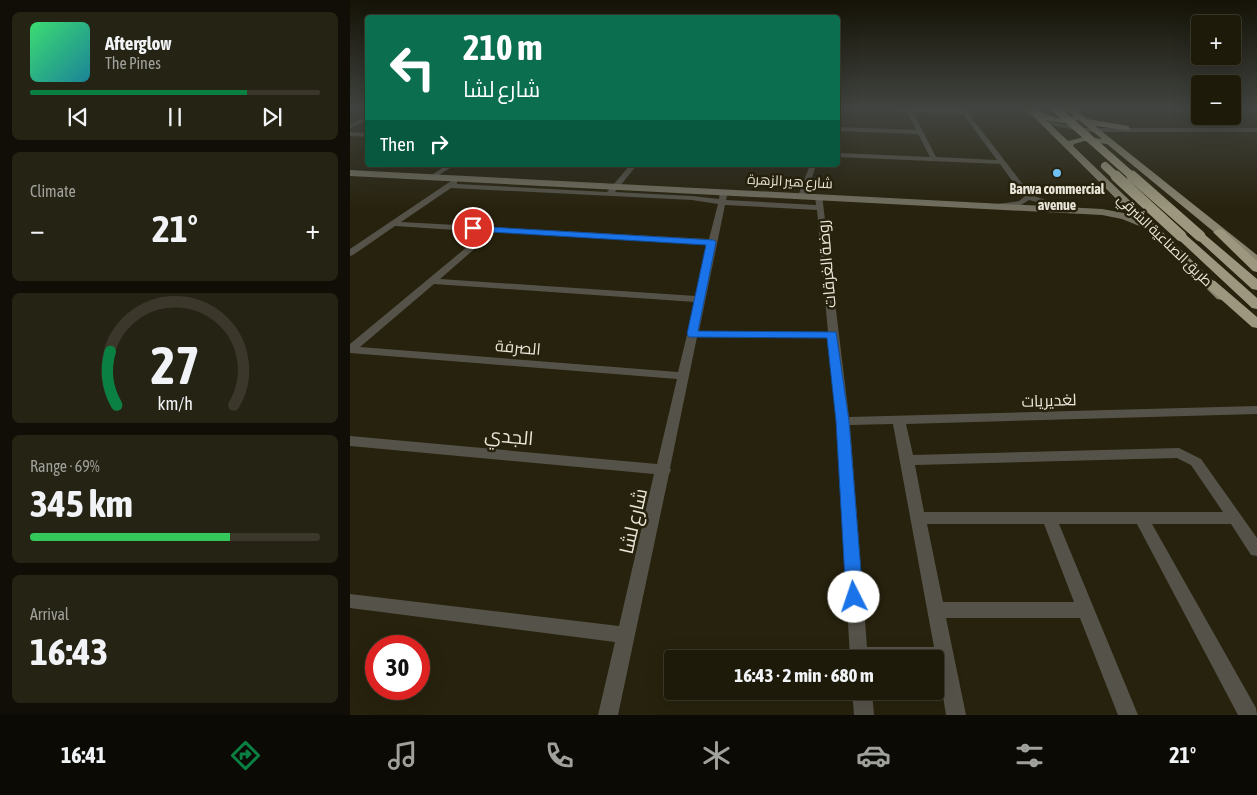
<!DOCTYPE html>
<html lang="en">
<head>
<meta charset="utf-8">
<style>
  body { margin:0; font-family:"Asap Condensed",Cairo,sans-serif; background:#252313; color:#f1f3f6; height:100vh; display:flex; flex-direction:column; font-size:19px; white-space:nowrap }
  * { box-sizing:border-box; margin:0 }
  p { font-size:16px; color:#a0a19c }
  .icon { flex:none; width:28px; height:28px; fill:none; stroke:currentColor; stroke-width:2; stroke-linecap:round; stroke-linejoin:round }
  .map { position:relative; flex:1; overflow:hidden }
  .panel { display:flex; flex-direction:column; gap:12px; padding:12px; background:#100e06; width:350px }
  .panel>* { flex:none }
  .top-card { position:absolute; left:15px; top:15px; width:475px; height:152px; border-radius:5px; box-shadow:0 5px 20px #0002,0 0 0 1px #3b382b; background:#0b6e4f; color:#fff; overflow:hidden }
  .tools { position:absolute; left:841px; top:15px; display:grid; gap:10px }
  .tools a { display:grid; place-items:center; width:50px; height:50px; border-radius:5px; background:#1d1a0a; box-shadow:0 5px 20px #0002,0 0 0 1px #3b382b; font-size:25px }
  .speed { position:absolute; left:15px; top:635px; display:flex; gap:10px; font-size:25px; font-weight:700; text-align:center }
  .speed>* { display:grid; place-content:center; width:65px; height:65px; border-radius:50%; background:#1d1a0a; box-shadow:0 5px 20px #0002,0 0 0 1px #3b382b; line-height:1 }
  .speed .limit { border:8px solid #d22; background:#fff; color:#111 }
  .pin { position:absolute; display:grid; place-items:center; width:42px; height:42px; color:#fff; margin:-21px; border:2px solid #fff; border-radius:50%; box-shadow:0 1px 5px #0007 }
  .me { position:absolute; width:55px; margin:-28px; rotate:356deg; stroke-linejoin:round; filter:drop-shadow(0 0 4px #0008) }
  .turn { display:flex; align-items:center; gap:18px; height:105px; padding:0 15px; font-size:22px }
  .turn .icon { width:65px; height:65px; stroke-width:2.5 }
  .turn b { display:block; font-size:35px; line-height:42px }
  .then { display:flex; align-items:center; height:48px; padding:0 15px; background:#0003; gap:10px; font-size:19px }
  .big { font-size:38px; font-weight:700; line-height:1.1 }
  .panel .widget { flex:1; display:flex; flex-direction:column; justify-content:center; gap:8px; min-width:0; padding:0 18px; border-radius:8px; background:#252313 }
  .panel .dial { align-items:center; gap:0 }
  .dial svg { height:130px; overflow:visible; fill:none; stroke:#3b382b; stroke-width:7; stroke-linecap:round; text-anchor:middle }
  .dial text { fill:#f1f3f6; stroke:none }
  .song { display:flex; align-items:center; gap:15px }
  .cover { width:60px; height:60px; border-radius:8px; background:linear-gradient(135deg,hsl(140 70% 55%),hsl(190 70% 35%)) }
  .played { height:5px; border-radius:2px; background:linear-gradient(90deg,#0b8043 75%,#3b382b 75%) }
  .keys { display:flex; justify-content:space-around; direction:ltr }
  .heat { display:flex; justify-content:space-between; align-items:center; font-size:28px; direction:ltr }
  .charge { height:8px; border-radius:4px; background:linear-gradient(90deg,#34c759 69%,#3b382b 0) }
  .trip { position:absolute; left:314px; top:650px; width:280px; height:50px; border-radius:5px; background:#1d1a0a; box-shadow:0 5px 20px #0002,0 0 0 1px #3b382b; font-weight:700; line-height:50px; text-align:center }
  .dock { display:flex; height:80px; justify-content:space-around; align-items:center; background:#0c0a04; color:#a0a19c }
  .dock .icon { width:35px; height:35px }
  .dock .active { color:#0b8043 }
  .dock b { font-size:22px; color:#f1f3f6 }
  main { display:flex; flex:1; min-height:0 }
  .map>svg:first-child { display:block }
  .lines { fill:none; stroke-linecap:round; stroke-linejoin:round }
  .street { fill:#555349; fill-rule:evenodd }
  .secondary { fill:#726f5f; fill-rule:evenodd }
  .primary { fill:#88846f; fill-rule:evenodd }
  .highway { fill:#9c977e; fill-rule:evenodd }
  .highway-bridge-far1 { stroke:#9c977e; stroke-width:8 }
  .highway-bridge { stroke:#9c977e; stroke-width:11 }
  .route { fill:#1a73e8; stroke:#114b97 }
  .poi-dot { fill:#6fc2f4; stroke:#27220d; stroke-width:2 }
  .labels { text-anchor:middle; stroke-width:5; stroke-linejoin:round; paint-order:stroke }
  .far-street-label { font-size:14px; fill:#eae7da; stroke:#27220d }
  .far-poi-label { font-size:14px; font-weight:bold; fill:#eae7da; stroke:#27220d }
  .street-label { font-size:16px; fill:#eae7da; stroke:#27220d }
  .near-street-label { font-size:19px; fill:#eae7da; stroke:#27220d }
</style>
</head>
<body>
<main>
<section class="panel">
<div class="widget">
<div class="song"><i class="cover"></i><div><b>Afterglow</b><p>The Pines</p></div></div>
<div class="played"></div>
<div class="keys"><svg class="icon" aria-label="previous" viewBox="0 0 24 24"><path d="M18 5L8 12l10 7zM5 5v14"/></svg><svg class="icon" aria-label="pause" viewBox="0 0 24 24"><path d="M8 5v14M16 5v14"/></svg><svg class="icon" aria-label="next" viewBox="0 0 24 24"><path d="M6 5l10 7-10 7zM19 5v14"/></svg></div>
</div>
<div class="widget"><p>Climate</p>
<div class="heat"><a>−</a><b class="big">21°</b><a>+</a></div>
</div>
<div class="widget dial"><svg viewBox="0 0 100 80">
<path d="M14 69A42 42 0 1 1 86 69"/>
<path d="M14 69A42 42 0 0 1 10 36" stroke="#0b8043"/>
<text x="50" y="56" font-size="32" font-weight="700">27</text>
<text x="50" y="72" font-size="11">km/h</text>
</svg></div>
<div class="widget"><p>Range · 69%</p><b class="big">345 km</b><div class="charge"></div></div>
<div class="widget"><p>Arrival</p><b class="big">16:43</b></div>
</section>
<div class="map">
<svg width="907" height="715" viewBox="0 0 907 715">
  <rect width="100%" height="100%" fill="#27220d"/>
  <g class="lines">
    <path class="street" d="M528,109l82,1v-1h5l66,86 45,15 -4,2 -43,-12 -8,5 -24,3v-4l22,-3 5,-4 -24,-33 -162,-7v-4l92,4 -12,-23 -80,-3v-4l78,3 -9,-18zM563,112l50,2 34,46 -61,-3z
      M685,111l21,12 27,5h174v4h-174l-31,-7 -19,-11z
      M18,116v4l-18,8v-4z
      M0,132l18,1v4l-18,-1z
      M97,165h8l-21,13h-4v-2z
      M280,165h7l-22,27 77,4 27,3 1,-7 4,-2 4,2 -2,8 90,5 -1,-8 7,-2 27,222 408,-11v8l-351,10 7,31 266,-7 22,11 56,79v18l-6,-1 -20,-31h-79l104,184 1,7h-19l-101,-191h-78l79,191h-20l-38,-97h-134l20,97h-20l-4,-25h-7v-18h3l-1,-7h-2v-6h-85l-13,-238 -8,-83 -132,-1 -27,131 1,2 -2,4 -51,241h-20l17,-73 -265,-34v-14l269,32 35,-152 -304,-28v-10l307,28 20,-85 -327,-26v-9l135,-112 -90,-6 -42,29 -3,1v-7l101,-68h6v3l150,8zM101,188l241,12 26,4 -9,35 -308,-17zM375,205l92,5 11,122 -129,-1zM144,232l214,12 -12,52 -256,-17zM84,284l261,18 -17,70 -318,-25zM543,424l41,223h-67l-17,-222zM827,458l14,7 32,47h-299l-9,-47zM577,524h117l30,78h-131z
      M460,165h6l-10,31 -7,2 -1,-2z
      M502,691h20l2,24h-20z"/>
    <path class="secondary" d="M0,170l752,39 27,5 30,15 -5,3 -32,-13 -20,-4 -752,-39z"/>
    <path class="primary" d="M676,109c16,-1 30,15 48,7l-8,-7h8l13,10 42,7v4h-3l-31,-4 162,129v10l-4,-1 -146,-120 -23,-3 -10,3 -1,2 156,150 -7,4 -5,-1zM696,120l17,3 16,-3 23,19 -18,-2 -16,4z"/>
    <path class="highway" d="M869,229l4,1 34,31v11l-4,-1 -38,-37 -2,-2z
      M831,233l4,1 72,64v11l-5,-1 -75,-70 -2,-2z
      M850,233l4,1 53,45v11l-5,-1 -56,-51 -2,-2z
      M861,280l4,1 42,36v11l-5,-1 -45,-40 -2,-3z"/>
    <path class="highway-bridge-far1" d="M706,109l77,68
      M755,166l12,11"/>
    <path class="highway-bridge" d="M766,176l65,60
      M782,176l68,60"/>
  </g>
  <linearGradient id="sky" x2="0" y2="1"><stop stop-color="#151307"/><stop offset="0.52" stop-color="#414440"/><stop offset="1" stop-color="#414440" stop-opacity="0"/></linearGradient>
  <rect width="907" height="209" fill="url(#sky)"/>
  <path class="route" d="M120,226l244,14 2,2 -18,89 138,1 13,89 14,176 -2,6 -7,2 -6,-2 -2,-6 -10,-176 -9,-83 -138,-1 -2,-3 19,-89 -233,-14 -4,-3z"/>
  <circle class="poi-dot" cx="707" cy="173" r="5"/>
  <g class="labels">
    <g class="far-street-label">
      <text transform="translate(440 181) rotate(3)" y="5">شارع هير الزهرة</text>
      <text transform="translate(815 240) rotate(44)" y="5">طريق الصناعية الشرقي</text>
    </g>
    <g class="far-poi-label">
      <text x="707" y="194">Barwa commercial<tspan x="707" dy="16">avenue</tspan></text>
    </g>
    <g class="street-label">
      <text transform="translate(476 264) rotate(-95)" y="6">روضة الغرقات</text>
      <text transform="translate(168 347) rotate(5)" y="6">الصرفة</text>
      <text transform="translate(699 400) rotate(-2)" y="6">لغديريات</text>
    </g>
    <g class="near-street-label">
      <text transform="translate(159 436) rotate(5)" y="7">الجدي</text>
      <text transform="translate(283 521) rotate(-77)" y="7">شارع لشا</text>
    </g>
  </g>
</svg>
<div class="tools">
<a>+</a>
<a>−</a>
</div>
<div class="speed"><div class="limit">30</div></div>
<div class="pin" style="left:123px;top:228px;background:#d93025"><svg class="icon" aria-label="arrive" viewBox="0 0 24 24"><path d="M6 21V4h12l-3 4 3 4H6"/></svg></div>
<svg class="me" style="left:504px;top:597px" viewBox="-20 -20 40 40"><circle r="19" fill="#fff"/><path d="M0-13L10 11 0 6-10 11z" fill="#1a73e8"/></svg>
<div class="trip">16:43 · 2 min · 680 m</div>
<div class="top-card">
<div class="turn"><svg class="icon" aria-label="left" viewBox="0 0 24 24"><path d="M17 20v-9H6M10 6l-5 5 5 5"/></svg><div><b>210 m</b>شارع لشا</div></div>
<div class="then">Then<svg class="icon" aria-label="right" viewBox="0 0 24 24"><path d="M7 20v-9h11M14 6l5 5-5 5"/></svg></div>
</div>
</div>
</main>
<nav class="dock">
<b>16:41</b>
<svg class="icon active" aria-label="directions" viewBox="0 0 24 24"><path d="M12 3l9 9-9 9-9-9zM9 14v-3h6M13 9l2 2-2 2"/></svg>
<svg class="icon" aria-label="music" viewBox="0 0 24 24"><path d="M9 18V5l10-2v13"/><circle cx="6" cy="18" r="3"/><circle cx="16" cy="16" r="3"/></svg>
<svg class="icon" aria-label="phone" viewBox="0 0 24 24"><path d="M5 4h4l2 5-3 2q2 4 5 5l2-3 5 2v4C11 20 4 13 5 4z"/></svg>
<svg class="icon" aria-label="climate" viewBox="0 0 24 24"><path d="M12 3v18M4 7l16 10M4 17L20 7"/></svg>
<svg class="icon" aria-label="car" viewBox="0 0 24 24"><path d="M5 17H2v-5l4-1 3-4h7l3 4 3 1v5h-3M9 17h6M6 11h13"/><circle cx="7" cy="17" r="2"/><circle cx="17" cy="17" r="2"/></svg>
<svg class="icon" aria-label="filters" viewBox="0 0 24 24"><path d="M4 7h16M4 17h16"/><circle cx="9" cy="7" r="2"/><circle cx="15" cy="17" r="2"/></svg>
<b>21°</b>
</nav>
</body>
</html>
